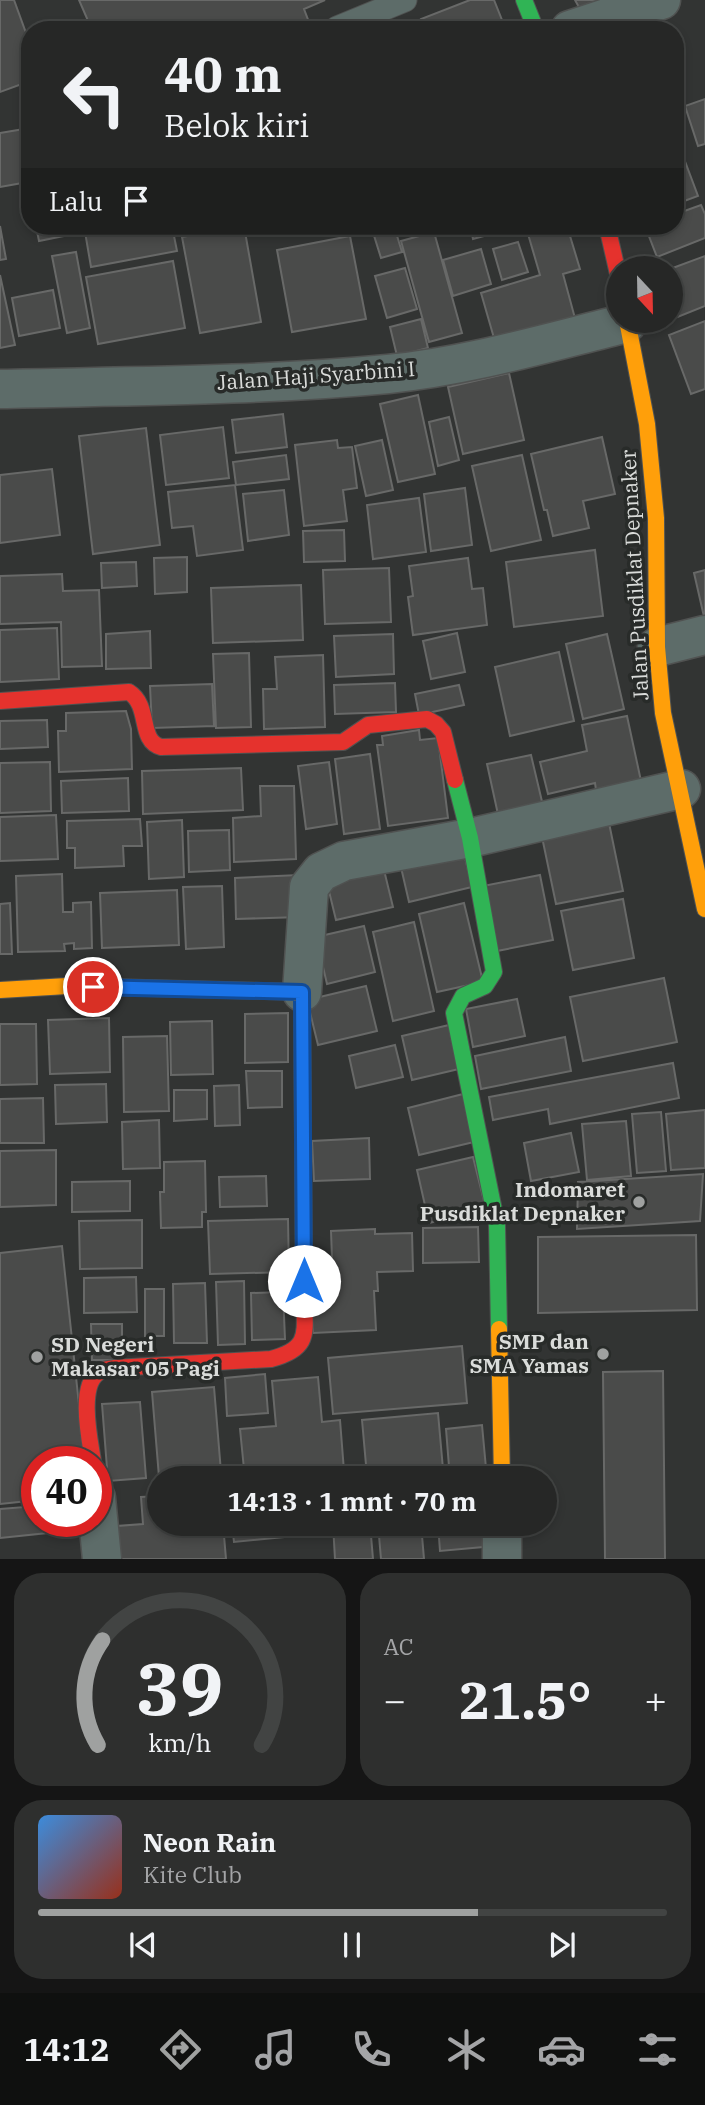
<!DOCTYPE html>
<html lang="id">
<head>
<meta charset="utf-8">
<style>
  body { margin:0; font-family:"IBM Plex Serif",serif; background:#2e2f2e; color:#f1f3f6; height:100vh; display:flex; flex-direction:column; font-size:26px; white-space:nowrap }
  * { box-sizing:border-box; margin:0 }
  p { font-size:23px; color:#a4a5a7 }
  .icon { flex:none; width:38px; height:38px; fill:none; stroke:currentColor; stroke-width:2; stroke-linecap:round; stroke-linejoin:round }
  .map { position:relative; height:1559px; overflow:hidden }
  .drawer { display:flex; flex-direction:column; gap:14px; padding:14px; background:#151515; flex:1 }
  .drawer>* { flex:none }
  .hud { position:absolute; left:21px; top:21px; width:663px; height:214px; border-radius:28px; box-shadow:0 4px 10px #0003,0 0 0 2px #424443; background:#262726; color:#f1f3f6; overflow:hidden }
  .needle { width:46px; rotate:158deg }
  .fabs { position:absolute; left:606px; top:256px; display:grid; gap:14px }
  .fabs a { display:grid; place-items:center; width:77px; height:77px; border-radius:50%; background:#262726; box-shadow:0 4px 10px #0003,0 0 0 2px #424443; font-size:35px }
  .speed { position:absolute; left:21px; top:1446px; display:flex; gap:14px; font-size:35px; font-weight:700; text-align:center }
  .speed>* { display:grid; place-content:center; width:91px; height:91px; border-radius:50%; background:#262726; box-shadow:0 4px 10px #0003,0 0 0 2px #424443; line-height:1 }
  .speed .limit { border:10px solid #d22; background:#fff; color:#111 }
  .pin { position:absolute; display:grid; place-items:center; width:60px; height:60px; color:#fff; margin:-30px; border:4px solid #fff; border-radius:50%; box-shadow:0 2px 7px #0007 }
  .me { position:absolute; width:77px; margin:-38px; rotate:0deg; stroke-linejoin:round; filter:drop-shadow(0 0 5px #0008) }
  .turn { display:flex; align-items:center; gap:24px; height:147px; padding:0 28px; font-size:32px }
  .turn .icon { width:91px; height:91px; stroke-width:2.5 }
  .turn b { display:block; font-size:49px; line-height:60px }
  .then { display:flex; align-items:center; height:66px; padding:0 28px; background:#0003; gap:14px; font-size:26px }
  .big { font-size:52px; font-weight:700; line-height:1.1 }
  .drawer .widget { flex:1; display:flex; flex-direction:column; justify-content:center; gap:10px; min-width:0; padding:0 24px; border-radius:28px; background:#2e2f2e }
  .drawer .dial { align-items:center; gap:0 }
  .dial svg { height:182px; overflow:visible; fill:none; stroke:#424443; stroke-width:7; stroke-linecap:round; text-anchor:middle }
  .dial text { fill:#f1f3f6; stroke:none }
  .song { display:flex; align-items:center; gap:21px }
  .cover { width:84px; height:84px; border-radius:10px; background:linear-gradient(135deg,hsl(210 70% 55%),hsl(10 70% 35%)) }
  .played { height:7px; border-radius:4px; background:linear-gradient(90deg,#9fa1a0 70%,#424443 70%) }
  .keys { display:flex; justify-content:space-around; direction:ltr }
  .heat { display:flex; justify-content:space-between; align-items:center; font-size:38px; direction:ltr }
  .drawer .tiles { flex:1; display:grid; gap:14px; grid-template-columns:1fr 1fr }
  .widget:last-child { grid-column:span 2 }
  .trip { position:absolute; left:147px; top:1466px; width:410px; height:70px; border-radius:35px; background:#262726; box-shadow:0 4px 10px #0003,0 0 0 2px #424443; font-weight:700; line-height:70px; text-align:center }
  .menu { display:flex; height:112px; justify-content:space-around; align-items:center; background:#0f100f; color:#a4a5a7 }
  .menu .icon { width:49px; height:49px }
  .menu .selected { color:#9fa1a0 }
  .menu b { font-size:32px; color:#f1f3f6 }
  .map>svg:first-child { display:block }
  .building { fill:#4a4b4a; stroke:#686968; stroke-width:2 }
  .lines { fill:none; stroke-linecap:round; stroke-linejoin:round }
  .lane-casing { stroke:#505251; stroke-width:25 }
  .street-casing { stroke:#505251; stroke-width:41 }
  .fast-casing { stroke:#505251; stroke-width:18 }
  .slow-casing { stroke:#505251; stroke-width:18 }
  .jam-casing { stroke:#505251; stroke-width:18 }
  .lane { stroke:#5d6c69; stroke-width:23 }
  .street { stroke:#5d6c69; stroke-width:38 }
  .fast { stroke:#30b455; stroke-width:16 }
  .slow { stroke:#ff9f0a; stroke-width:16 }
  .jam { stroke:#e5322d; stroke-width:16 }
  .route-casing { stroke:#114b97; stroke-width:18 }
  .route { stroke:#1a73e8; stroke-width:12 }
  .poi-dot { fill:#9fa1a0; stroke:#282b29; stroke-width:2.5 }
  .labels { text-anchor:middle; stroke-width:7; stroke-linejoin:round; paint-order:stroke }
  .street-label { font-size:21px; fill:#dadcda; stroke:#282b29 }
  .poi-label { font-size:21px; font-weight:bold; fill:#dadcda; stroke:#282b29; text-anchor:end }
</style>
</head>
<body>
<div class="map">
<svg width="705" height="1559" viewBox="0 0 705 1559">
  <rect width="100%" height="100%" fill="#323433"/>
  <path class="building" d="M0,0h14l16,44v37l-30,11z
    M79,0h246l-21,9 8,21h-220z
    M470,0h24l12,30h-81l-4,-11z
    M575,0h27l-21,11z
    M705,99v45l-7,2 -13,-40z
    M30,128v63l-2,-9 -28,5v-54z
    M680,148l18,48 -22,8v-55z
    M701,205l4,9v24l-48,19 -12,-31h31v-12z
    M0,226l6,33 -6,1z
    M36,226h42l1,7 -40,8z
    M84,226h88l5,25 -86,16z
    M244,226l17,96 -61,11 -18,-96z
    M371,226h23l8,26 -21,6z
    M470,226h51l-48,13z
    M555,226h12l13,43 -17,5 13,48 -80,23 -15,-52 59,-18 -12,-41z
    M434,232l28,101 -33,9 -28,-101z
    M350,236l16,83 -74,13 -15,-82z
    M518,242l10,30 -26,8 -9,-31z
    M481,249l10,35 -38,12 -10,-36z
    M76,252l14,76 -23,5 -15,-77z
    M705,256v50l-35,14v-51z
    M173,261l12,67 -87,16 -12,-67z
    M405,268l12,41 -30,9 -12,-42z
    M0,275l15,70 -15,3z
    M53,290l7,38 -41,8 -7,-38z
    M421,319l7,29 -31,8 -7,-29z
    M705,321v68l-14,5 -22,-59z
    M509,373l15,67 -61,14 -15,-67z
    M418,395l17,79 -37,8 -18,-78z
    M283,414l4,33 -51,6 -4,-33z
    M449,417l10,43 -21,6 -9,-44z
    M223,427l6,51 -63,7 -6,-50z
    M146,428l14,117 -67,9 -14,-118z
    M602,437l13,57 -32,7 6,27 -36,8 -6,-26h-3l-13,-56z
    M337,440l1,8 14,-1 5,41 -14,2 4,31 -43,5 -9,-81z
    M382,440l11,50 -27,6 -11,-50z
    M286,455l3,24 -53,6 -3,-23z
    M522,455l19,85 -50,11 -19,-85z
    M52,469l8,66 -60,8v-68z
    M235,485l8,65 -46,6 -4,-30 -21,2 -4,-36z
    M465,488l7,57 -41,6 -7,-57z
    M284,490l5,45 -41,6 -5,-47z
    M419,498l7,54 -53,7 -6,-54z
    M344,530l1,31 -41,1 -1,-31z
    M595,550l8,66 -89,11 -8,-65z
    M187,557v35l-32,2 -1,-36z
    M468,558l4,31 11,-1 4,37 -74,10 -5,-38 5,-1 -4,-30z
    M136,562l1,24 -35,2 -1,-25z
    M389,568l2,54 -66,2 -2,-54z
    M705,570v51l-11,-48z
    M62,574l1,17 36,-1 3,76 -40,1 -1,-45 -61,2v-48z
    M301,585l2,55 -90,3 -2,-55z
    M57,628l2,51 -59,3v-52z
    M150,631l1,37 -45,1v-35z
    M457,633l8,39 -34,7 -8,-38z
    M393,634l1,40 -58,3 -2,-41z
    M607,634l17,75 -41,10 -17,-75z
    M559,652l15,69 -64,15 -15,-69z
    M249,653l2,74 -35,1 -3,-74z
    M323,655l2,72 -61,2 -1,-40h14l-2,-32z
    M395,683l1,29 -61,2 -1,-29z
    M212,684l2,42 -62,2 -2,-42z
    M459,685l5,20 -45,10 -4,-21z
    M126,711l5,18 1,40 -73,3 -1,-41h8v-18z
    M627,716l14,65 -45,9 -1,-7 -47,11 -8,-32 47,-11 -5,-26z
    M47,720l1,27 -48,2v-28z
    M419,730l1,10 18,-2 10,80 -60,8 -11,-81h6l-1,-9z
    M370,754l10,75 -36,5 -9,-75z
    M531,755l13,55 -45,9 -12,-55z
    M50,762l1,49 -51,2v-50z
    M329,762l8,62 -31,5 -8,-63z
    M241,768l2,42 -100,4 -1,-43z
    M128,778l1,33 -67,2 -1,-32z
    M260,786h34l2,73 -62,3 -1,-44 28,-2z
    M56,815l2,44 -58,2v-44z
    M140,819l2,27h-19l1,20 -49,2v-20h-8v-27z
    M182,820l2,57 -35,2 -2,-57z
    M609,823l14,68 -67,13 -14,-67z
    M229,830l1,40 -41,2 -1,-41z
    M463,849l9,38 -63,15 -9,-39z
    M384,870l9,37 -57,13 -9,-37z
    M62,874l1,38h10v-9l18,-1 1,46 -18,1v-6l-10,1 1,7 -47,1 -2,-76z
    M299,875l1,42 -64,2 -1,-41z
    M540,875l13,65 -56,11 -14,-65z
    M222,886l2,61 -38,2 -3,-62z
    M177,890l2,55 -77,3 -2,-55z
    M623,899l11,59 -61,12 -12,-59z
    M10,903l2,51h-12v-50z
    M464,903l19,79 -46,10 -18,-78z
    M414,922l20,89 -41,10 -20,-89z
    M364,926l11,46 -48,12 -11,-47z
    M664,978l13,64 -94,19 -13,-64z
    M366,986l11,45 -59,14 -11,-45z
    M517,999l8,37 -52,11 -7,-38z
    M288,1013v49l-43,1v-49z
    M109,1018l1,54 -60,2 -2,-54z
    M212,1021l1,53 -42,1 -1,-53z
    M0,1024h36l1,60 -37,1z
    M449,1025l10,44 -47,11 -10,-44z
    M167,1036l2,75 -45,1 -1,-75z
    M565,1037l6,34 -90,18 -6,-33z
    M395,1045l8,32 -47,11 -7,-32z
    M673,1063l6,35 -129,26 -2,-15 -55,11 -4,-23z
    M246,1071h36v36l-34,1z
    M106,1084l1,38 -51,2 -1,-39z
    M239,1085l1,40 -25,1 -1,-40z
    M174,1090h33v29l-33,2z
    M463,1094l11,48 -55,13 -11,-47z
    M43,1098l1,45h-44v-44z
    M705,1110v58l-34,2 -5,-56z
    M661,1112l5,59 -29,2 -5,-59z
    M159,1120l1,48 -37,1 -1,-47z
    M626,1121l5,55 -44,4 -5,-56z
    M571,1133l8,39 -48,9 -7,-38z
    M369,1138l1,41 -56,2 -2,-40z
    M56,1150v55l-56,2v-56z
    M473,1157l13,52 -57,14 -12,-53z
    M205,1161l1,51h-4v15l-41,1 -1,-36h4v-30z
    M703,1174l-3,47 -123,8 1,-47z
    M266,1176l1,30 -47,1 -1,-30z
    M130,1181v30l-58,1v-30z
    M288,1219l1,53 -79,2 -2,-53z
    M142,1220v48l-62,1 -1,-48z
    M478,1227l1,35 -56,1v-35z
    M375,1229v5l37,-1 1,38 -36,1 1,19h-4l2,39 -63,3 -3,-46 23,-1 -2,-55z
    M696,1235l1,75 -159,3v-76z
    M62,1246l23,215h-48v39l-37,4v-251z
    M136,1277l1,35 -53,1v-35z
    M244,1281l1,63 -27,1 -2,-63z
    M205,1283l2,60h-33l-1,-59z
    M145,1289h19v47h-19z
    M283,1292l2,47 -33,1 -1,-47z
    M91,1324h31v36h-30z
    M462,1346l5,57 -134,11 -5,-56z
    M663,1371l2,188h-60l-2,-187z
    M265,1374l3,39 -41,3 -2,-38z
    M318,1377l4,45 18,-2 4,51 -34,3 1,5h-82l-1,-9 16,-1 -4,-40 36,-3 -4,-45z
    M214,1387l7,85 -62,5 -7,-85z
    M140,1402l6,76 -38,3 -6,-77z
    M438,1413l5,56 -76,7 -5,-56z
    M482,1425l5,54h-37l-4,-50z
    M159,1496v28h64l3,35h-107l-2,-33 26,-2 -2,-27z
    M37,1506v15h19l1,11 -57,6v-29z
    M232,1524h66l-5,1 1,11 -60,6z
    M333,1524h37l3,35h-38z
    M378,1524h43l3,35h-43z
    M438,1524h54l2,22 -54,5z"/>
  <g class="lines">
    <g class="lane-casing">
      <path id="lane" d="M337,28l68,-28"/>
    </g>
    <g class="street-casing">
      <path id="street" d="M570,30l91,-30
        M0,389c129,-3 259,-3 388,-15 81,-8 161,-32 239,-51
        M657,647l48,-12
        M302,992l7,-105 12,-15 23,-11 126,-23 211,-49
        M96,1498l6,61
        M502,1559v-35"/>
    </g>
    <g class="fast-casing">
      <path id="fast" d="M524,0l12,30
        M455,780l15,58 24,134 -9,14 -22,10 -9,17 43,212 2,104"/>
    </g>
    <g class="slow-casing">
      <path id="slow" d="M627,320l20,104 9,94 1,129 6,66 42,196
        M0,990l67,-4 235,6 2,302
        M499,1329l3,150"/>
    </g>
    <g class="jam-casing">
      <path id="jam" d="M607,226l11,48
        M0,701l129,-9c22,14 9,49 32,55l182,-5 25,-17 59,-6 9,5 7,8 12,48
        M93,1461c-3,-20 -15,-74 5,-88 4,-4 11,-4 16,-5l157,-9c42,-11 33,-28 33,-65"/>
    </g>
    <use href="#lane" class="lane"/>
    <use href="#street" class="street"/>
    <use href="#fast" class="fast"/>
    <use href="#slow" class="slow"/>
    <use href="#jam" class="jam"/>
  </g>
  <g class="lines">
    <g class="route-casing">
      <path id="route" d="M93,987l209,5 2,289"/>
    </g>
    <use href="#route" class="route"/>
  </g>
  <g class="poi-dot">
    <circle cx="639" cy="1202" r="7"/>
    <circle cx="603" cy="1354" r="7"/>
    <circle cx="37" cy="1357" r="7"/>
  </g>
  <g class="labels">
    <g class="street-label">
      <text transform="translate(316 376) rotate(-4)" y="7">Jalan Haji Syarbini I</text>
      <text transform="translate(635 575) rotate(-93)" y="7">Jalan Pusdiklat Depnaker</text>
    </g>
    <g class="poi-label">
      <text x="625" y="1197">Indomaret<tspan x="625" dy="24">Pusdiklat Depnaker</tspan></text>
      <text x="589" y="1349">SMP dan<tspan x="589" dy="24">SMA Yamas</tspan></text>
      <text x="51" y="1352" text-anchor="start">SD Negeri<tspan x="51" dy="24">Makasar 05 Pagi</tspan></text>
    </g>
  </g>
</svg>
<div class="fabs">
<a><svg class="needle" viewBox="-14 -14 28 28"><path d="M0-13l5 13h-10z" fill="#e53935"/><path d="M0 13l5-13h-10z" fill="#a4a5a7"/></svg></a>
</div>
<div class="speed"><div class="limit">40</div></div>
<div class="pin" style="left:93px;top:987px;background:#d93025"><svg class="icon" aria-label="arrive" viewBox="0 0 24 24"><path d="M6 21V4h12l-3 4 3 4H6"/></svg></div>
<svg class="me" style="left:304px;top:1281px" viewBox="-20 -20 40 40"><circle r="19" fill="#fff"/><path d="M0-13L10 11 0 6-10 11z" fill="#1a73e8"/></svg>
<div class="trip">14:13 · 1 mnt · 70 m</div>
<div class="hud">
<div class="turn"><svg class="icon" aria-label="left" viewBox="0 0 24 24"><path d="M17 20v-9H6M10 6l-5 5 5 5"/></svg><div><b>40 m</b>Belok kiri</div></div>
<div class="then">Lalu<svg class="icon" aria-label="arrive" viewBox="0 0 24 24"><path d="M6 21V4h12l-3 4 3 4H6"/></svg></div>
</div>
</div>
<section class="drawer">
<div class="tiles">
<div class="widget dial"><svg viewBox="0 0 100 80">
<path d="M14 69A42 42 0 1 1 86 69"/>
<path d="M14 69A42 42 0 0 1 16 23" stroke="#9fa1a0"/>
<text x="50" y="56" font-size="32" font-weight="700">39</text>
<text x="50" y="72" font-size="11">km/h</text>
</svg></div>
<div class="widget"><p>AC</p>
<div class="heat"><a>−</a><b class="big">21.5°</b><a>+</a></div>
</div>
<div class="widget">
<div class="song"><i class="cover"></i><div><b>Neon Rain</b><p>Kite Club</p></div></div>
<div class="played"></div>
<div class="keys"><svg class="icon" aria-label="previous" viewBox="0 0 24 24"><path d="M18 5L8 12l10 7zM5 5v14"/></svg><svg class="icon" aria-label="pause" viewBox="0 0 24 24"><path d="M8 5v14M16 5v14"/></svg><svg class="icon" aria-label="next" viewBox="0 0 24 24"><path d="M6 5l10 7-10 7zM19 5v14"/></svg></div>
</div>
</div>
</section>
<nav class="menu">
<b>14:12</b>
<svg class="icon selected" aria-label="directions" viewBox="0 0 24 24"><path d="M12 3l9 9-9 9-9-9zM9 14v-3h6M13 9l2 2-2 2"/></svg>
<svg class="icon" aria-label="music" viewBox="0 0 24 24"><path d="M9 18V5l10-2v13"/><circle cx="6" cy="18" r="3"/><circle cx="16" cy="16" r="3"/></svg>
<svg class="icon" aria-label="phone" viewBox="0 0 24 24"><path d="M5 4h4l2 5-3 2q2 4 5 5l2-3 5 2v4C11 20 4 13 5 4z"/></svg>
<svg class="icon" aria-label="climate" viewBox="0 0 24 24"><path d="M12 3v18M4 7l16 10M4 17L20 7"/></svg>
<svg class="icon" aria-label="car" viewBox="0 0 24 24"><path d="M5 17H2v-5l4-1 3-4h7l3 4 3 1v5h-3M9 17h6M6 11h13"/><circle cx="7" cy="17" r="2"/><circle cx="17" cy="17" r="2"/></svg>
<svg class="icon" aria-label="filters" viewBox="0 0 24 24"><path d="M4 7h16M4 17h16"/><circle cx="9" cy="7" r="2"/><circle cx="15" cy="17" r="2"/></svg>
</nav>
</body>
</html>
